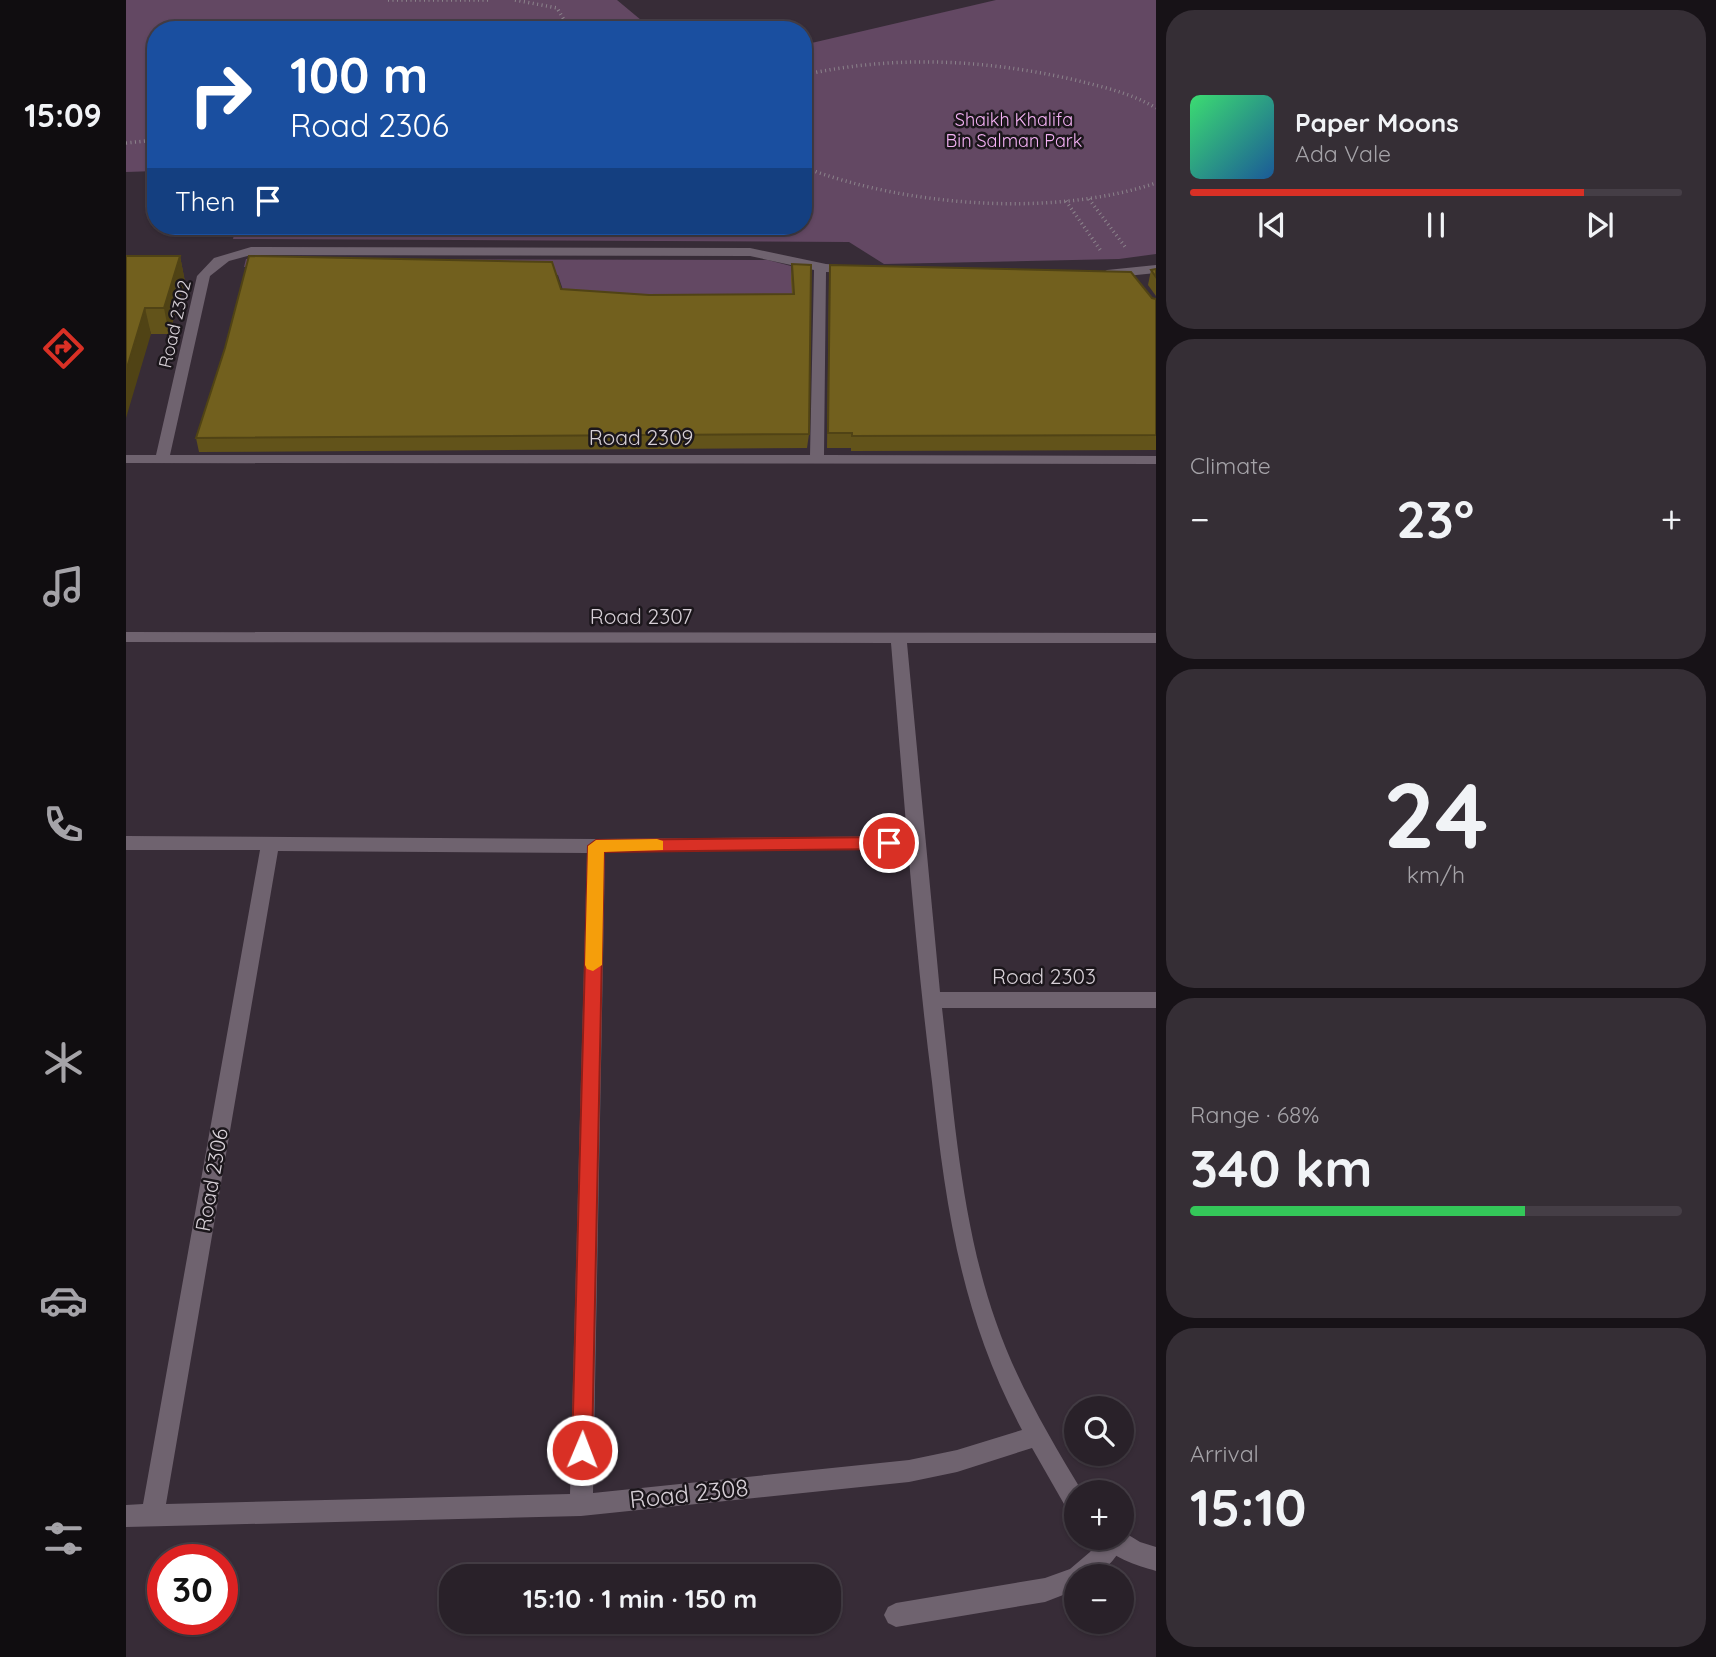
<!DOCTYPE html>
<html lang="en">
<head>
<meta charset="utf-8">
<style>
  body { margin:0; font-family:Quicksand,sans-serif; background:#352e35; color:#f1f3f6; height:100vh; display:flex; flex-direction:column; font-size:26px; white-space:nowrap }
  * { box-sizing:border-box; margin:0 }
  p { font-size:23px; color:#a5a3a8 }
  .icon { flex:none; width:38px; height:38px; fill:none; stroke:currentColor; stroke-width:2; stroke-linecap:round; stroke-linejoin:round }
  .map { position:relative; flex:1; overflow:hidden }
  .sheet { display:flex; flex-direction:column; gap:10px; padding:10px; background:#171217; width:560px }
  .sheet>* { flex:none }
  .top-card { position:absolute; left:21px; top:21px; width:665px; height:214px; border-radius:28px; box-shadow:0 2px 5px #0004,0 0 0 2px #453e46; background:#1a4fa0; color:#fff; overflow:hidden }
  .fabs { position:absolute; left:938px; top:1396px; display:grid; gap:14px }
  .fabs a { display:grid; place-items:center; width:70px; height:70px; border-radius:50%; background:#292129; box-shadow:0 2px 5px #0004,0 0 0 2px #453e46; font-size:35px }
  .speed { position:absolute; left:21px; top:1544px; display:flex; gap:14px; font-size:35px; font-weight:700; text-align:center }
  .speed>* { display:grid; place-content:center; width:91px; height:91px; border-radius:50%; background:#292129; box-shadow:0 2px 5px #0004,0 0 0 2px #453e46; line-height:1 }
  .speed .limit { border:10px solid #d22; background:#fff; color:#111 }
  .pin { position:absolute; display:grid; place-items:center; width:60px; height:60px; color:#fff; margin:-30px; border:4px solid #fff; border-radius:50%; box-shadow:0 2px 7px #0007 }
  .me { position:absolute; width:77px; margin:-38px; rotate:1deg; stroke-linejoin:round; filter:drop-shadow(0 0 5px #0008) }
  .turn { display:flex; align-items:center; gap:24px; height:147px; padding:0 28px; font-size:32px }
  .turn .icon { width:91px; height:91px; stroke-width:2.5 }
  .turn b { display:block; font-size:49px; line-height:60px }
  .then { display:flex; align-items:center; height:66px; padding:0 28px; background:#0003; gap:14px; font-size:26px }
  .big { font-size:52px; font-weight:700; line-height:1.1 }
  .sheet .card { flex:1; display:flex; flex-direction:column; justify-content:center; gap:10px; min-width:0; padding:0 24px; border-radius:28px; background:#352e35 }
  .sheet .dial { align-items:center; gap:0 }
  .dial b { font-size:91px; line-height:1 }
  .song { display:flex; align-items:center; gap:21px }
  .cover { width:84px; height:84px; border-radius:10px; background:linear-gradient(135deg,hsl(140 70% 55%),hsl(210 70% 35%)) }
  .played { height:7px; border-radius:4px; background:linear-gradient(90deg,#d93025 80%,#453e46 80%) }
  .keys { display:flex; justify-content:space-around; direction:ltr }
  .heat { display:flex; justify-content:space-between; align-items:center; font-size:38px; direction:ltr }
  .charge { height:10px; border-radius:5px; background:linear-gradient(90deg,#34c759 68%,#453e46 0) }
  .trip { position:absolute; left:313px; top:1564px; width:402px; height:70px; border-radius:28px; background:#292129; box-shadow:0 2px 5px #0004,0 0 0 2px #453e46; font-weight:700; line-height:70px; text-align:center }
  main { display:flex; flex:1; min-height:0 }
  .tab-bar { display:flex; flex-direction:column; width:126px; justify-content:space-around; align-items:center; background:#100d10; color:#a5a3a8 }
  .tab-bar .icon { width:49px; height:49px }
  .tab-bar .current { color:#d93025 }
  .tab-bar b { font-size:32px; color:#f1f3f6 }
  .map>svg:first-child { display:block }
  .green { fill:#634863 }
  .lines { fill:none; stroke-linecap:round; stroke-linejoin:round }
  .path { stroke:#8c848c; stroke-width:3.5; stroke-dasharray:1 3.5; stroke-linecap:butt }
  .lane { fill:#6f636f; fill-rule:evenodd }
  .street { fill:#6f636f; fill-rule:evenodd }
  .wall { fill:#62531a }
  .shaded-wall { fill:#504315 }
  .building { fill:#72601e; stroke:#504315; stroke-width:2 }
  .route { fill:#d93025; stroke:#8d1f18; stroke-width:2 }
  .slow { fill:#f59e0b }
  .labels { text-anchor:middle; stroke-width:5; stroke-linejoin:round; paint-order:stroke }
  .far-park-label { font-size:18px; fill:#f5b2f5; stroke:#1b161b }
  .far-street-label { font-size:18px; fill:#d6cfd6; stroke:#1b161b }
  .street-label { font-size:21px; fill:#d6cfd6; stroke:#1b161b }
  .near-street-label { font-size:24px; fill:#d6cfd6; stroke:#1b161b }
</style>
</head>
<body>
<main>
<nav class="tab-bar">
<b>15:09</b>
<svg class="icon current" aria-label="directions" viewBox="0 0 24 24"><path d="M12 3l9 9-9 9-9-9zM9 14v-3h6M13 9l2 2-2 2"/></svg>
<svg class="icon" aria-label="music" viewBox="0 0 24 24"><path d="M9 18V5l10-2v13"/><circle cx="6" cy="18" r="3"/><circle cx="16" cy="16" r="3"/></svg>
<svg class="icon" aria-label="phone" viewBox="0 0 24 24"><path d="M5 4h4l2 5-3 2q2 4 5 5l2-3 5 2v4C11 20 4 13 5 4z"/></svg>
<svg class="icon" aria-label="climate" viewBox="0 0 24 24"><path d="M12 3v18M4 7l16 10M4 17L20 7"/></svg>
<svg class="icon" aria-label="car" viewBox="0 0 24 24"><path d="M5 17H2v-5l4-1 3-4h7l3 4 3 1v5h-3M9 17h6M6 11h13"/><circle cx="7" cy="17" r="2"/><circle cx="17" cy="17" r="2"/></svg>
<svg class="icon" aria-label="filters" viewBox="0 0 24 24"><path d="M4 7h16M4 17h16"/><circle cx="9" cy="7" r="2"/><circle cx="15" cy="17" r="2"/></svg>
</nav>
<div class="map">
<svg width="1030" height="1657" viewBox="0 0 1030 1657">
  <rect width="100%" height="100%" fill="#372c37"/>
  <path class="green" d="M0,0h491l36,30h-497v141l-30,1z
    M870,0h160v254l-37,5 -235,5 -35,-22 -616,-3 3,-13h567v-181z
    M120,259l522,1 23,6 4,51 -227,-12 -10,-30 -314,-8z"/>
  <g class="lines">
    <path class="path" d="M262,0h103
      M389,0l42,8 13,22
      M677,75c91,-20 181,-16 272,5 28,7 56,13 81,28
      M0,143l30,-3
      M677,167c102,39 248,51 353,16
      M963,199l37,49
      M940,201l35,50"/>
    <path class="lane" d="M996,1533l3,7c-6,15 -17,27 -29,37h-20v13l-31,12 -149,25 -8,-4 -4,-8 4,-8 8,-4 149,-25 25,-9 20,-17 10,-14h22z"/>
    <path class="street" d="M125,247l499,1 76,16 26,2 7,4 -2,3 -31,-1 -2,183 332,1v8l-1030,-1v-8h30l41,-179 17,-18zM125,255l499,1 64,14 -4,185h-640l40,-179 19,-15z
      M1030,265v8l-49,5 -7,-4 7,-4z
      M0,632l1030,1v10h-249l33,349h216v16h-214c12,104 19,215 54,314 21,61 54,116 87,171h-7v21l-8,-3 -36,-63 -75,24 -48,10 -328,34 -455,11v-22l17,-1 117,-654h-134v-14l470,3 311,-3 -16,-193 -765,-1zM782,849c7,78 14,155 24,233 14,127 29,233 90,348l-65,20 -48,10 -316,33 12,-641zM152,851l309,2 -17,641 -404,10z
      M996,1531l18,11 16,5v24c-19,-6 -48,-13 -56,-33h22z"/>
  </g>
  <path class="wall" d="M0,256h54l5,26 -16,52h-18z
    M666,264l17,170 -2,14 -608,4 -3,-14 365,-149 88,6 143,-1 -1,-15z
    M704,265l326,34v151l-305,1v-3h-24l2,-169z
    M1030,269v27l-8,-11 3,-15z"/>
  <path class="shaded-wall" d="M54,256l5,26 -16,52 -5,-26z
    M19,308l6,26 -25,84v-47z"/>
  <path class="building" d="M0,256h54l-16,52h-19l-19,63z
    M123,256l303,6 9,27 88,6 145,-1 -2,-30 19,1 -2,169 -613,4 29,-90z
    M704,265l301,7 21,26 4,1v136l-304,1v-3h-24z
    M1030,269v8l-5,-7z"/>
  <path class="route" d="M763,837l8,6 -8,6 -285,3 -12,598 -3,7 -7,3 -7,-3 -3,-7 16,-604 8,-6z"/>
  <path class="slow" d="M531,839l6,2v9l-59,2 -2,113 -9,6 -6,-2 -2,-4 3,-119 8,-6z"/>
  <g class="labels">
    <g class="far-park-label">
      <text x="888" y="126">Shaikh Khalifa<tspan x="888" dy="21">Bin Salman Park</tspan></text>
    </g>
    <g class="far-street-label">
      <text transform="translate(49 324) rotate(-77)" y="6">Road 2302</text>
    </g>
    <g class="street-label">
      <text x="515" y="445">Road 2309</text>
      <text x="515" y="624">Road 2307</text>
      <text x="918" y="984">Road 2303</text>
      <text transform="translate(86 1180) rotate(-80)" y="7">Road 2306</text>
    </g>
    <g class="near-street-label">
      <text transform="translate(563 1494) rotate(-6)" y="8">Road 2308</text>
    </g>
  </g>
</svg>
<div class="fabs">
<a><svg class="icon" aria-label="search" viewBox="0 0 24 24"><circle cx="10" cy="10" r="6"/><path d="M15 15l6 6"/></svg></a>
<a>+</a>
<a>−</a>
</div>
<div class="speed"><div class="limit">30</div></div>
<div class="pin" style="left:763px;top:843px;background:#d93025"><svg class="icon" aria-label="arrive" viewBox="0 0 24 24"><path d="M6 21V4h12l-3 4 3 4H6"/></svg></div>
<svg class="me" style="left:456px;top:1450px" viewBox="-20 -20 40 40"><circle r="17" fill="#d93025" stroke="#fff" stroke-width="3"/><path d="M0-11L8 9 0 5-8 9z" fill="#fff"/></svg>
<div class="trip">15:10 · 1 min · 150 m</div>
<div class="top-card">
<div class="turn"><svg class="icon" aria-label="right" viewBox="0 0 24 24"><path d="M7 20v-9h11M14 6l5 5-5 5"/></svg><div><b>100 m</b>Road 2306</div></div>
<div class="then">Then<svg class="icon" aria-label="arrive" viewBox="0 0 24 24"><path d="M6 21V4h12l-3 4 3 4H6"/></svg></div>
</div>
</div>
<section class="sheet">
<div class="card">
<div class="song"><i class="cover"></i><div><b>Paper Moons</b><p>Ada Vale</p></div></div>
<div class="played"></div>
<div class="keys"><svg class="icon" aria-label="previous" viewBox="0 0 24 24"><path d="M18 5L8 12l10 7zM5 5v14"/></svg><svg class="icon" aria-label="pause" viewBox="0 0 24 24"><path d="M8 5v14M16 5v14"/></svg><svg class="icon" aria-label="next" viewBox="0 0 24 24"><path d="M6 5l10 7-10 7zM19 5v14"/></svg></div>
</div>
<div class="card"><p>Climate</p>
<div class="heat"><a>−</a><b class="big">23°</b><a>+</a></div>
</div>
<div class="card dial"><b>24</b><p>km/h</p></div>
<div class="card"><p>Range · 68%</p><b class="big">340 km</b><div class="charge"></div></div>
<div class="card"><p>Arrival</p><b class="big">15:10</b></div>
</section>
</main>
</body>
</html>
